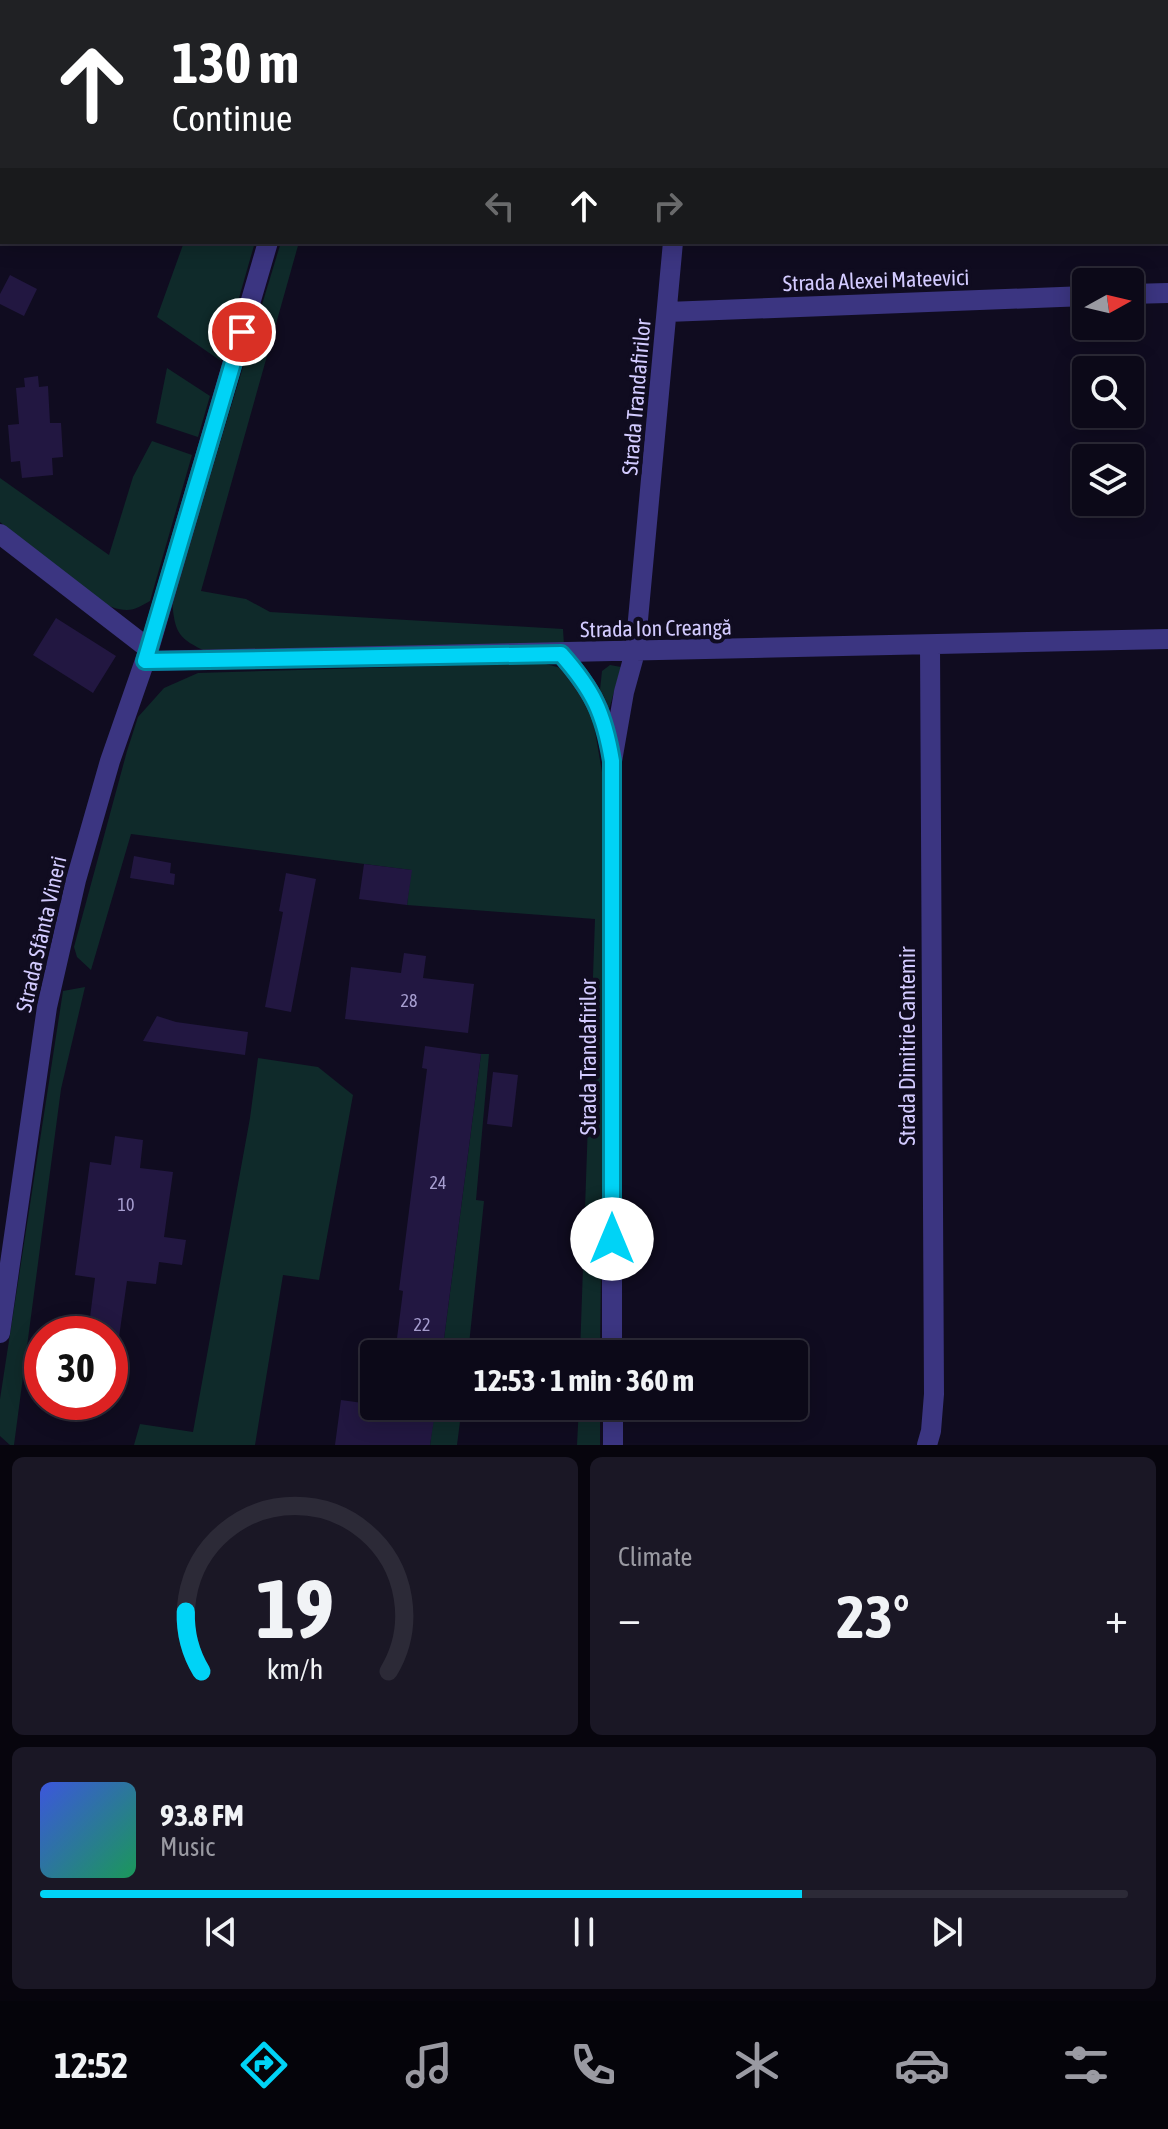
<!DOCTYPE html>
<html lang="en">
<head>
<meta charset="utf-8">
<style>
  body { margin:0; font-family:"Asap Condensed",sans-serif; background:#1a1725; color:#f1f3f6; height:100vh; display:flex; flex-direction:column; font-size:30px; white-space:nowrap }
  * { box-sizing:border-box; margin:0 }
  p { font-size:26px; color:#9a9aa2 }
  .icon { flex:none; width:44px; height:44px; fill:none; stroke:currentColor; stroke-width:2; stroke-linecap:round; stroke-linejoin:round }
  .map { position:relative; height:1445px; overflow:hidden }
  .drawer { display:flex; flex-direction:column; gap:12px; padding:12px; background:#07050d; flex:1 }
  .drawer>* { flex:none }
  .banner { position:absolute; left:0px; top:0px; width:1168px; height:244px; box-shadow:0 4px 20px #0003,0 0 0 2px #2c2a37; background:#202124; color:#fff; overflow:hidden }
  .needle { width:52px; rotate:82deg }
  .controls { position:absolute; left:1072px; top:268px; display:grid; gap:16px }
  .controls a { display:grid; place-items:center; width:72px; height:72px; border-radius:8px; background:#0c0918; box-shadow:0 4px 20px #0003,0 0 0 2px #2c2a37; font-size:40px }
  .speed { position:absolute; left:24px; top:1316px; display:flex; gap:16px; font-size:40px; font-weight:700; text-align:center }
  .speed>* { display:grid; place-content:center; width:104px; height:104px; border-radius:50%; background:#0c0918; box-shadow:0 4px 20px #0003,0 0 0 2px #2c2a37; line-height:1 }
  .speed .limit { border:12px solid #d22; background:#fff; color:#111 }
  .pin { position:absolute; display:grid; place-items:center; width:68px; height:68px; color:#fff; margin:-34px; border:4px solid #fff; border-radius:50%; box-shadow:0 2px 8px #0007 }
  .me { position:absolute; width:88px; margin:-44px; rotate:0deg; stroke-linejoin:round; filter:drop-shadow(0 0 6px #0008) }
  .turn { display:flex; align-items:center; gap:28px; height:168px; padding:0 40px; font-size:36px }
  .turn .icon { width:104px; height:104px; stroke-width:2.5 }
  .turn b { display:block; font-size:56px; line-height:68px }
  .lanes { display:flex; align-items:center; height:76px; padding:0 40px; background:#0003; justify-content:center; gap:40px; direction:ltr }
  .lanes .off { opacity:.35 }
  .big { font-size:60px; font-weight:700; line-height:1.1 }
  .drawer .widget { flex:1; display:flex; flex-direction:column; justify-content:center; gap:12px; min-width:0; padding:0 28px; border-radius:12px; background:#1a1725 }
  .drawer .dial { align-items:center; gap:0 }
  .dial svg { height:208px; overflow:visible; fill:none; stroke:#2c2a37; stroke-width:7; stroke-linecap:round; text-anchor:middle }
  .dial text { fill:#f1f3f6; stroke:none }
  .song { display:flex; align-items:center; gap:24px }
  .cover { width:96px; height:96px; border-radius:12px; background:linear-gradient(135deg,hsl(230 70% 55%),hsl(150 70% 35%)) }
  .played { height:8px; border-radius:4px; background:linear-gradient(90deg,#00d3f6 70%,#2c2a37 70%) }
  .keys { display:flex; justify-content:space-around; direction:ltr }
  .heat { display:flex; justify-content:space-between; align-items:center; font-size:44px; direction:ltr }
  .drawer .tiles { flex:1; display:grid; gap:12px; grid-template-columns:1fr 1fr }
  .widget:last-child { grid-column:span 2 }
  .trip { position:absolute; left:360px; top:1340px; width:448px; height:80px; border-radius:8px; background:#0c0918; box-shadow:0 4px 20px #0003,0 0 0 2px #2c2a37; font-weight:700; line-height:80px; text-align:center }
  .tabs { display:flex; height:128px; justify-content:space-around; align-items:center; background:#05040a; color:#9a9aa2 }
  .tabs .icon { width:56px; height:56px }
  .tabs .on { color:#00d3f6 }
  .tabs b { font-size:36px; color:#f1f3f6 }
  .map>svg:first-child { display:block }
  .green { fill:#0f2a2a }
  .building { fill:#221741 }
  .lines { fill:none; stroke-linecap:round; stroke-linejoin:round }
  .minor { stroke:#3b3581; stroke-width:20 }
  .route-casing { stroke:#0089a0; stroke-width:20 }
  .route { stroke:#00d3f6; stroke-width:14 }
  .labels { text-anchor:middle; stroke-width:8; stroke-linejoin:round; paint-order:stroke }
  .number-label { font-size:18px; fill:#a79ed0 }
  .street-label { font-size:22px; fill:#d3cbff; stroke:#100c20 }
</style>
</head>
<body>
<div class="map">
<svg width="1168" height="1445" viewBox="0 0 1168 1445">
  <rect width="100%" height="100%" fill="#100c20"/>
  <path class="green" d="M184,242h71l-34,119 -64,-44z
    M281,242h18l-98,349 45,8 24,13 293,17 1,17 -361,4c-27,-13 -28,-20 -31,-49z
    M167,368l43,28 -12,41 -42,-14z
    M152,441l40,14 -42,146c-7,4 -15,9 -23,9 -35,0 -99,-64 -127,-88v-44l109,77 24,-78z
    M542,663l19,5 16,20 16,31 10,59v323l-3,253h-20l15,-435 -188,-14 4,-35 -280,-36 -40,136 -14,-13 -3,-10 53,-196 11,-34 26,-29 34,-15z
    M610,665l11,2 -13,46 -8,-23 2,-19z
    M85,987l-24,102 -47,356h-4l-10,-9v-37l63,-408z
    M481,1054h8l-13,146 8,1 -16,153h-26z
    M258,1058l60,9 35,28 -34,185 -36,-5 -28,170h-121l6,-21 53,8 57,-314z
    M435,1406h27l-5,39h-27z
    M579,1406h21v39h-23z"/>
  <path class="building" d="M10,275l27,14 -13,27 -24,-12v-10z
    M38,376l1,11 9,-1 2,37h11l2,34 -11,1 1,17 -31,3 -2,-17 -9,1 -3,-37 11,-1 -3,-36 9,-1 -1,-9z
    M56,618l60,38 -23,37 -60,-38z
    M134,856l37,7 -1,10 5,1 -1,11 -44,-7z
    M364,864l48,6 -5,35 -48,-6z
    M286,873l30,6 -25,133 -26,-5 18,-95 -4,-1z
    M404,953l22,3 -3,22 51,6 -6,49 -123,-14 6,-52 50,6z
    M157,1016l19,6 72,10 -3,23 -102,-14z
    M425,1046l56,8 -39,300h-47l8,-63 -4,-1 28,-221 -5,-1z
    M493,1072l25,3 -6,52 -25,-3z
    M115,1136l28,4 -3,28 33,4 -9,65 22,3 -4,25 -23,-3 -3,22 -29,-3 -8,56 -31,-4 7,-55 -20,-3 15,-113 21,3z
    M341,1400l94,13 -5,32h-95z"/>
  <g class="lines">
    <path class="minor" d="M338,2l1,-2
      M693,2l1,-2
      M1130,294l38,-1
      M667,312l419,-16
      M0,534l149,115
      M561,654c25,28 43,56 49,94
      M145,661l1023,-22
      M0,1333l47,-326 29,-127 34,-119 39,-112 119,-407
      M612,1354v-593l12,-69 11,-40 38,-410
      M613,1406v39
      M927,1445l4,-14 3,-37 -4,-749"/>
  </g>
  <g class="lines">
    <g class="route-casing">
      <path id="route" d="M242,332l-97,329 416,-7c32,36 43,59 51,107v478"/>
    </g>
    <use href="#route" class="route"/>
  </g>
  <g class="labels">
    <g class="number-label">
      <text x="409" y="1007">28</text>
      <text x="438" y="1189">24</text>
      <text x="126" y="1211">10</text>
      <text x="422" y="1331">22</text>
    </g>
    <g class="street-label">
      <text transform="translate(876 280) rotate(-2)" y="8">Strada Alexei Mateevici</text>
      <text transform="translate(636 397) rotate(-85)" y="8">Strada Trandafirilor</text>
      <text transform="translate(656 628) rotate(-1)" y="8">Strada Ion Creangă</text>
      <text transform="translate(41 934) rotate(-77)" y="8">Strada Sfânta Vineri</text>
      <text transform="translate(907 1046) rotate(-90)" y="8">Strada Dimitrie Cantemir</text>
      <text transform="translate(588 1057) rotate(-90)" y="8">Strada Trandafirilor</text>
    </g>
  </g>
</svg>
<div class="controls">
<a><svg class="needle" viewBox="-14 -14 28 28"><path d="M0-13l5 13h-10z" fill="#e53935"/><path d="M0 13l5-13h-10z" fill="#9a9aa2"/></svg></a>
<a><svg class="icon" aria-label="search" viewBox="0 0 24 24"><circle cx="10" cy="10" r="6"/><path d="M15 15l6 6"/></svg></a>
<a><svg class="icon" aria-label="layers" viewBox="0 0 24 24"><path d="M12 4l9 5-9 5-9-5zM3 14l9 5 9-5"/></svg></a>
</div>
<div class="speed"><div class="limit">30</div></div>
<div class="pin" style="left:242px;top:332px;background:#d93025"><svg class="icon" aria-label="arrive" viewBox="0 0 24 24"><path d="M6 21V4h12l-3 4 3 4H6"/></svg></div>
<svg class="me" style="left:612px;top:1239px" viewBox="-20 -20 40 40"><circle r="19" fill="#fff"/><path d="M0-13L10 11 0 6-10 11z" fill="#00d3f6"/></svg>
<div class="trip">12:53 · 1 min · 360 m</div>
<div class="banner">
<div class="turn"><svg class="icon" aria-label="ahead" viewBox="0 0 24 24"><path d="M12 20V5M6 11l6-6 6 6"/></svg><div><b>130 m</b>Continue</div></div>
<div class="lanes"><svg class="icon off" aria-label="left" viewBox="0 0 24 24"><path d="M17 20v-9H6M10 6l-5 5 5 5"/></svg><svg class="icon" aria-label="ahead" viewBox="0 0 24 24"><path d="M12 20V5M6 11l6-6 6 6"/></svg><svg class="icon off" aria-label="right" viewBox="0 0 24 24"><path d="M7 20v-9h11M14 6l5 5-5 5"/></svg></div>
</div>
</div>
<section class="drawer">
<div class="tiles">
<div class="widget dial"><svg viewBox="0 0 100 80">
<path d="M14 69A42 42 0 1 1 86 69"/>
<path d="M14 69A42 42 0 0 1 8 46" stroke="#00d3f6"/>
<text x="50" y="56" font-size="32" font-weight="700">19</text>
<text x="50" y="72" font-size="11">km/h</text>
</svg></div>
<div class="widget"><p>Climate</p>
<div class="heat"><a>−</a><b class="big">23°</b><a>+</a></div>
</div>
<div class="widget">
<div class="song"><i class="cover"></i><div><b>93.8 FM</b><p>Music</p></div></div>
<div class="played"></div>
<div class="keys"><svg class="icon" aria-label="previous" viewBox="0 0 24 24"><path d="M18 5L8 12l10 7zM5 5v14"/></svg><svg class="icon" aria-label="pause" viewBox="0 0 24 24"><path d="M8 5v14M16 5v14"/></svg><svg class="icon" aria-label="next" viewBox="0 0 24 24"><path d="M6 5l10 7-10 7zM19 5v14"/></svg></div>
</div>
</div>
</section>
<nav class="tabs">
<b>12:52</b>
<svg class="icon on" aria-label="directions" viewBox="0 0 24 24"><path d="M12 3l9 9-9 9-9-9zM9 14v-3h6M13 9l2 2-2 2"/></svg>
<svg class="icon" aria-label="music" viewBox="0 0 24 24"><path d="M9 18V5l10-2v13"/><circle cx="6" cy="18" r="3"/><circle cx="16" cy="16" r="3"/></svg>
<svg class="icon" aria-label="phone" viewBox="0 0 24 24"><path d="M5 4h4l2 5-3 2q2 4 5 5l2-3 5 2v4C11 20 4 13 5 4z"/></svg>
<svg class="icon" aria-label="climate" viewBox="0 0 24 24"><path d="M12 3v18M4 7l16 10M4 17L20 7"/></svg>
<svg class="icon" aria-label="car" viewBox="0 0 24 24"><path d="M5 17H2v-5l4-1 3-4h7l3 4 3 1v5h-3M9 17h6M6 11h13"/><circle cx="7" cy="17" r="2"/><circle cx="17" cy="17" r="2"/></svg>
<svg class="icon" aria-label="filters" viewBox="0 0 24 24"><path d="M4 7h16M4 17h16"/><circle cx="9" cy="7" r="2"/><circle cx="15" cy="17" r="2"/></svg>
</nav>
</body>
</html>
